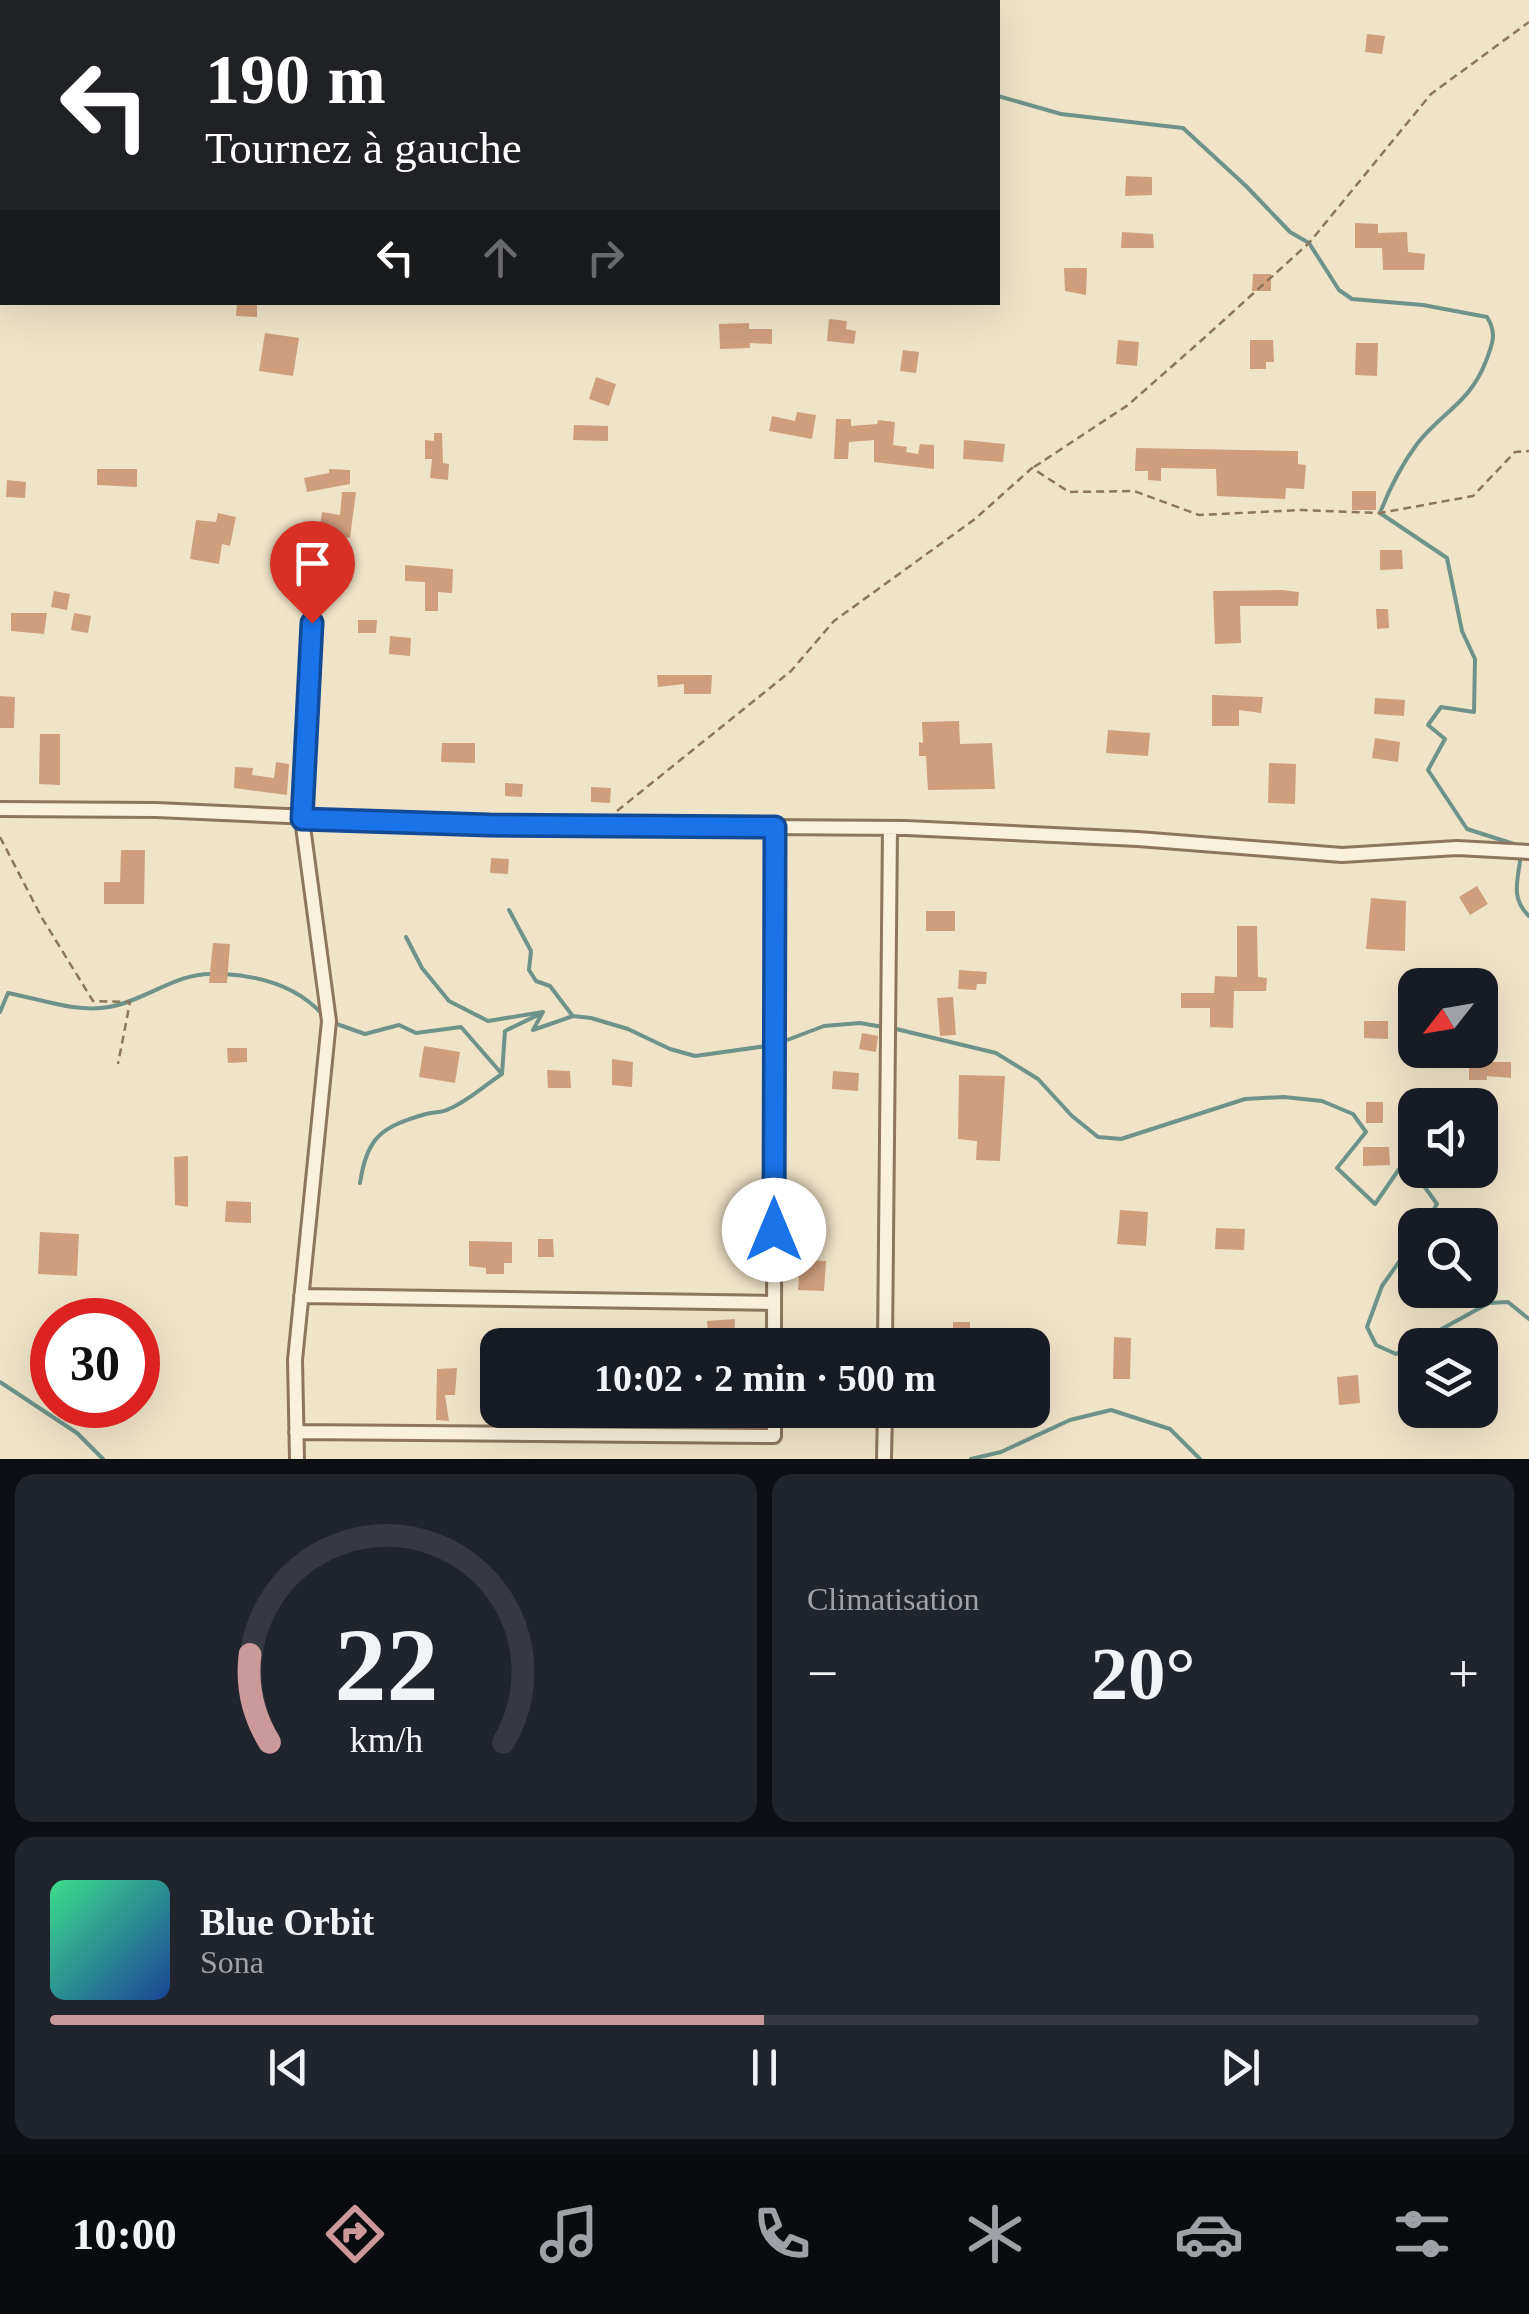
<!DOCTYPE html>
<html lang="fr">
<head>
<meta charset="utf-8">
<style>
  body { margin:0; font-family:Georgia,serif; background:#20242c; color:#f1f3f6; height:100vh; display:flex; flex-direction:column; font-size:38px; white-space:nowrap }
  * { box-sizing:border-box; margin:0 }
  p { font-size:32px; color:#9ea1a6 }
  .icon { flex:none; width:55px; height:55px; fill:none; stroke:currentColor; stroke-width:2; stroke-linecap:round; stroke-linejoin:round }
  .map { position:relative; height:1459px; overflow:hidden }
  .side { display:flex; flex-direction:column; gap:15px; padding:15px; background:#0d0f14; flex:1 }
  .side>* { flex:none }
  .hud { position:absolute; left:0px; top:0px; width:1000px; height:305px; box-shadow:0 10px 40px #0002; background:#202124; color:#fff; overflow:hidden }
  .needle { width:65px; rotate:239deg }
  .buttons { position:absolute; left:1398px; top:968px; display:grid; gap:20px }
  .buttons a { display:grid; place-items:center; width:100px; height:100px; border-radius:20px; background:#171b24; box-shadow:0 10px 40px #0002; font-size:50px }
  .speed { position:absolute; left:30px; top:1298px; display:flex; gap:20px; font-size:50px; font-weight:700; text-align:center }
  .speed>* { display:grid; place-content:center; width:130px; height:130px; border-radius:50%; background:#171b24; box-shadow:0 10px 40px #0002; line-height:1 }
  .speed .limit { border:15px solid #d22; background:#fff; color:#111 }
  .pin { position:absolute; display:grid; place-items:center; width:85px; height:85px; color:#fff; margin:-102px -42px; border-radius:50% 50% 50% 0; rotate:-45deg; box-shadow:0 0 10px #0007 }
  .pin .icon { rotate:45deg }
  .me { position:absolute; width:110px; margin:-55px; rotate:0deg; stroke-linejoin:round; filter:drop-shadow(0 0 8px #0008) }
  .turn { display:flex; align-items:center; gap:35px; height:210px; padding:0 40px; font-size:45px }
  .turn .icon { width:130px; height:130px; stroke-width:2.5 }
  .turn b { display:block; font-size:70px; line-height:85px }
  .lanes { display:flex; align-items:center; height:95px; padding:0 40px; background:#0003; justify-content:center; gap:50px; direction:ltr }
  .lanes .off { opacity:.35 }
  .big { font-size:75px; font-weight:700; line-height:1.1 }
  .side .widget { flex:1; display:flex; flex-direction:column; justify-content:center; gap:15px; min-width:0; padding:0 35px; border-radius:20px; background:#20242c }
  .side .dial { align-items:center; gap:0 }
  .dial svg { height:260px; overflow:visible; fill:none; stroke:#363941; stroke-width:7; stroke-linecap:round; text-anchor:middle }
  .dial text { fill:#f1f3f6; stroke:none }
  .song { display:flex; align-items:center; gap:30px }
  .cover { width:120px; height:120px; border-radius:15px; background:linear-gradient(135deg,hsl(150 70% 55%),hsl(220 70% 35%)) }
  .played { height:10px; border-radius:5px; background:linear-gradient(90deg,#cc999b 50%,#363941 50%) }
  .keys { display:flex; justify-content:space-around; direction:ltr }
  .heat { display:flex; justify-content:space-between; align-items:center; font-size:55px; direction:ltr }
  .side .tiles { flex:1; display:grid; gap:15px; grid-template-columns:1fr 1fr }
  .widget:last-child { grid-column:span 2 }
  .trip { position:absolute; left:480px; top:1328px; width:570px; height:100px; border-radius:20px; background:#171b24; box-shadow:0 10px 40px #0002; font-weight:700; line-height:100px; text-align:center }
  .tabs { display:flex; height:160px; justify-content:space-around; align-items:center; background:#090b0e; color:#9ea1a6 }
  .tabs .icon { width:70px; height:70px }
  .tabs .current { color:#cc999b }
  .tabs b { font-size:45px; color:#f1f3f6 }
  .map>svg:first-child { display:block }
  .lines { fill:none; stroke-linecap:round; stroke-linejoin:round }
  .stream { stroke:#6f938a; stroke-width:4 }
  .building { fill:#cf9f7d }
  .minor-casing { stroke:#8d765c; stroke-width:18 }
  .path { stroke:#8d765c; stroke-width:2.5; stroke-dasharray:8 5; stroke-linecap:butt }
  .minor { stroke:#faf1dc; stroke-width:12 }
  .route-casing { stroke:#114b97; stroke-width:25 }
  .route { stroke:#1a73e8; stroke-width:18 }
</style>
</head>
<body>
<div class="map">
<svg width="1529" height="1459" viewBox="0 0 1529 1459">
  <rect width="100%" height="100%" fill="#f0e4c8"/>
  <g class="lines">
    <path class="stream" d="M765,0l1,2
      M706,2l5,-2
      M0,90h2
      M998,96l63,18 122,14 63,58 44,46 19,11 30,47 13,9 71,6 64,12c10,16 6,26 -1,44 -16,42 -44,51 -69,83 -17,23 -27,43 -37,69l67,45 15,73 13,28 -1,53 -33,-5 -13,18 17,14 -17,31 39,59 50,16
      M0,244l2,-6
      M1521,853c-2,25 -12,44 8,63
      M509,910l22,41 -2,19 7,11 14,5 22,29
      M406,937l16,31 27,33 39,20 55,-9 -10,18 40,-14 18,2 37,11 42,20 25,7 79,-11 50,-19 36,-3 23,4
      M224,974c36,2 74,13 99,41
      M0,1012l8,-19c33,6 68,20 101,14 36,-6 68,-35 105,-33
      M334,1023l31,11 34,-9 17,8 45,-6 41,47 3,-43 35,-17
      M892,1028l104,25 42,26 34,37 26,21 23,2 124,-40 39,-2 38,4 31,13 13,18 -29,36 38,36 40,-58
      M1415,1150l-6,15 28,39 -13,21
      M360,1183c7,-46 21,-56 66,-69 7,-2 16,-1 23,-5 19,-8 36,-24 53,-35
      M1415,1239l-33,47 -15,41 9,18 20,9 93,-51 19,-1 21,17
      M0,1382l77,51 26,26
      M971,1459l30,-7 69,-32 41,-10 59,19 30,30"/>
  </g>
  <path class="building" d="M1367,34l18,2 -3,18 -17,-2z
    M1126,176l26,1v18l-27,1z
    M1355,223l23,1v9l29,-1 1,20 17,2 -1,16h-41l-1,-22h-27z
    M1122,232l31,2 1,14h-33z
    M1064,268h23l-1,27 -21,-4z
    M1253,274h18v17h-19z
    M237,302l20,1v14l-21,-1z
    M829,319l18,2 -1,8 10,2 -2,13 -27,-3z
    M749,323v6h23v15l-22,-1v5l-30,1 -1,-25z
    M265,333l34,5 -6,38 -34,-5z
    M1118,340l21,2 -2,24 -21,-2z
    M1250,340h23l1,22h-8v7h-16z
    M1356,343h22l-1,33 -22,-1z
    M903,350l16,2 -3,21 -16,-2z
    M596,377l20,7 -7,22 -20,-7z
    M797,412l19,3 -4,24 -43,-8 3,-15 23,5z
    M836,419h15v7l26,-2 1,-4 17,2 -2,23 14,2 -1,5 12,2 2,-10 14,1v24l-60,-7v-22l-25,2 -1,17h-14z
    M574,425l34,1v15l-35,-1z
    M434,433h8l1,30 6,1 -1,16 -18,-2 2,-19h-7v-19l9,1z
    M964,440l41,4 -2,18 -40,-3z
    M1136,448l162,3v13l8,1 -2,24 -18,-1 -1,11 -68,-3 -1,-27 -55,-1v13l-13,-1v-9h-13z
    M97,469h40v18l-40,-2z
    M329,469l21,1v14l-43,8 -3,-14 25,-5z
    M7,480l19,2 -1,16 -19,-1z
    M1352,491h24v19h-24z
    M342,492h14l-6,46 -31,-4 3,-22 18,3z
    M218,513l18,4 -6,29 -8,-2 -3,20 -29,-5 6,-39 20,2z
    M1380,550h22l1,19 -23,1z
    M405,565l48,4 -1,24 -14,-1v19h-13v-29l-20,-1z
    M1282,590l17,2 -1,14h-58l1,37 -26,1 -2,-53z
    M54,591l16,3 -3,16 -16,-3z
    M1376,609h12l1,19 -12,1z
    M11,613h36l-3,21 -33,-3z
    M74,613l17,3 -3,17 -17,-3z
    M358,620h19l-1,13h-18z
    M390,636l21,2 -1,18 -21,-2z
    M657,675h55l-1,19h-27v-10l-26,3z
    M1212,695l51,2 -2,16 -22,-3v16h-27z
    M0,696l15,1 -1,31h-14z
    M1375,698l30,2 -1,16 -30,-2z
    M959,721l1,23 32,-1 3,46 -67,1 -2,-34h-7v-14l4,1 -1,-21z
    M1108,730l42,3 -2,23 -42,-3z
    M40,734h20v51l-21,-1z
    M1375,738l25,4 -2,20 -26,-4z
    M442,743h33v20l-34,-1z
    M276,762l13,2 -2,31 -53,-7 1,-21 18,1 -1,7 22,3z
    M1269,763l27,1 -1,40 -27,-1z
    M505,783l18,1 -1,13 -17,-1z
    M591,787l20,1 -1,15 -19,-1z
    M121,850h24l-1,54h-40v-22h16z
    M491,858l18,1 -1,15 -18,-1z
    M1477,886l11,18 -18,11 -11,-18z
    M1371,898l35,3 -1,50 -39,-2z
    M926,911h29v20h-29z
    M1237,926h20l1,51 9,1 -1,13h-32l-1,37 -23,-1v-19h-29v-15h33l1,-17 22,1z
    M213,943l17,1 -3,39h-18z
    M959,970l28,2 -1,12h-9l-1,6 -18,-1z
    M953,997l3,38 -16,1 -3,-38z
    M1364,1021h24v18l-24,-1z
    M862,1033l16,3 -2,16 -17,-3z
    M424,1046l36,6 -5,31 -36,-6z
    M227,1048h20v14l-19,1z
    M612,1059l21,3 -1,25 -20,-2z
    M1469,1062h42v16l-24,-2v4h-18z
    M547,1070l23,1 1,17h-23z
    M833,1071l26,2 -1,18 -26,-2z
    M959,1075l46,1 -5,85 -24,-1 1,-19 -19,-2z
    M1366,1102h17v21h-17z
    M1363,1147h26l1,18 -27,1z
    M187,1156h1v51l-13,-2 -1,-48z
    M226,1201l25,1v21l-26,-1z
    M1120,1210l28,2 -2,34 -29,-2z
    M1216,1228l29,1 -1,21 -29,-1z
    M40,1232l39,2 -2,42 -39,-2z
    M538,1239h15l1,18h-16z
    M469,1241l43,1v21h-8v11h-18v-6l-17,-2z
    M791,1259l35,2 -2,30 -26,-1 1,-13 -9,-1z
    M735,1319l-1,26h-25l-2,-24z
    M953,1322h17v23h-17z
    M594,1330l27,1v14h-27z
    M1114,1337l17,1 -1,41h-17z
    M457,1368l-2,27h-10l4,26 -13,-1 1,-51z
    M1358,1375l2,28 -21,2 -2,-28z"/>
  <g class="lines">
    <g class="minor-casing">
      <path id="minor" d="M0,809l156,1 333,15 417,3 232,11 204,16 115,-7 72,4
        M301,1296l473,7
        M774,1345l1,-518
        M885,1345l5,-517
        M296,1432l478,4v-26
        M297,1459l-2,-99 34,-339 -27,-202 11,-196
        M884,1459l1,-49"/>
    </g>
    <path class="path" d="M1034,467l94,-62 75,-66 106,-96 122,-149 98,-72
      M617,811l174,-140 43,-50 141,-102 57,-51 37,24 65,-1 65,24 103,-5 78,3 93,-17 42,-44 14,-1
      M0,837l42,81 51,83 37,1 -12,62"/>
    <use href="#minor" class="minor"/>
  </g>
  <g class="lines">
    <g class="route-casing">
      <path id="route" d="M312,623l-10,196 187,6 286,2 -1,403"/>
    </g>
    <use href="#route" class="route"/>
  </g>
</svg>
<div class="buttons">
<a><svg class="needle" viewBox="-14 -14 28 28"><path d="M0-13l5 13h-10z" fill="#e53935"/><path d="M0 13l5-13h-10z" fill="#9ea1a6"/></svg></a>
<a><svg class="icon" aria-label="sound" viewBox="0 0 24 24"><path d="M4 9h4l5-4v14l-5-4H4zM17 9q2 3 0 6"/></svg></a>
<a><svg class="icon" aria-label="search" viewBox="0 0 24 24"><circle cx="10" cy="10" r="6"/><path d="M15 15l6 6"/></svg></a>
<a><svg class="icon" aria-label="layers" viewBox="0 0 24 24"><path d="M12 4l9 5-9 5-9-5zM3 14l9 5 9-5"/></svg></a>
</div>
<div class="speed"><div class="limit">30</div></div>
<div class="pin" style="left:312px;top:623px;background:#d93025"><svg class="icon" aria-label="arrive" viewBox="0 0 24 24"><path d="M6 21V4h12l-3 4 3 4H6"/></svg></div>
<svg class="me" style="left:774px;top:1230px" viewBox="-20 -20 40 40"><circle r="19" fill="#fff"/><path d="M0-13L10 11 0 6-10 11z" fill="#1a73e8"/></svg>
<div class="trip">10:02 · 2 min · 500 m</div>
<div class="hud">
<div class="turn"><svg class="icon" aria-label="left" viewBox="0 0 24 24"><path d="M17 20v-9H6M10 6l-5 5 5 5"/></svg><div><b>190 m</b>Tournez à gauche</div></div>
<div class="lanes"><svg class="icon" aria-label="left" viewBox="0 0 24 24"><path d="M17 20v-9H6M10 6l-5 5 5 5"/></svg><svg class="icon off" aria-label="ahead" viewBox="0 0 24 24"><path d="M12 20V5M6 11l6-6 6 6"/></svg><svg class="icon off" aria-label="right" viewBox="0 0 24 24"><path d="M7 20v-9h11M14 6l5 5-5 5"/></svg></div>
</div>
</div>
<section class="side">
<div class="tiles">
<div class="widget dial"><svg viewBox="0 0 100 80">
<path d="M14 69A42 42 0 1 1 86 69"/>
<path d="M14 69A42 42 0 0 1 8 42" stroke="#cc999b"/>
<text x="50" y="56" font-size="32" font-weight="700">22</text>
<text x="50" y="72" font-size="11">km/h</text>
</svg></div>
<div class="widget"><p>Climatisation</p>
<div class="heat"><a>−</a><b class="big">20°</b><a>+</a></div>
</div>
<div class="widget">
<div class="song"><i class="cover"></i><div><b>Blue Orbit</b><p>Sona</p></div></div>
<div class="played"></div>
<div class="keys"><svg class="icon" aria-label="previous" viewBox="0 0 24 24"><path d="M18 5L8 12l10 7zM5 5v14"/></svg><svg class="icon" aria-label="pause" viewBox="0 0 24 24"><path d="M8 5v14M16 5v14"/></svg><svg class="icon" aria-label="next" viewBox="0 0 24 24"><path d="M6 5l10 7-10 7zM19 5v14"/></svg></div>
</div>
</div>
</section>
<nav class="tabs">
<b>10:00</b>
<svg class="icon current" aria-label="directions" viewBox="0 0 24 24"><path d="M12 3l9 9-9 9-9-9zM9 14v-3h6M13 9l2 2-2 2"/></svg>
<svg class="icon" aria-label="music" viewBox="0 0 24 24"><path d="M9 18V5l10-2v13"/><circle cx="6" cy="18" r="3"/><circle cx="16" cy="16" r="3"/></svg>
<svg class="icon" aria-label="phone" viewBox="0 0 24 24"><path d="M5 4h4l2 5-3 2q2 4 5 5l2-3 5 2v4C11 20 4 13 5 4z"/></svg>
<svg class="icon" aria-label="climate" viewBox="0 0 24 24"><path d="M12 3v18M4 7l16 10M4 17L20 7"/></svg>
<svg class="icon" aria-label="car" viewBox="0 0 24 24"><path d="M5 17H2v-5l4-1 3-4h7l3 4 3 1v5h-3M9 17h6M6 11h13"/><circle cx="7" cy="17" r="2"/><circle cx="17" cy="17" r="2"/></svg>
<svg class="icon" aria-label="filters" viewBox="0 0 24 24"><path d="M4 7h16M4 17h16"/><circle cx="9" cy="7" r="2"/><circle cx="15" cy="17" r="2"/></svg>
</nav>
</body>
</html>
